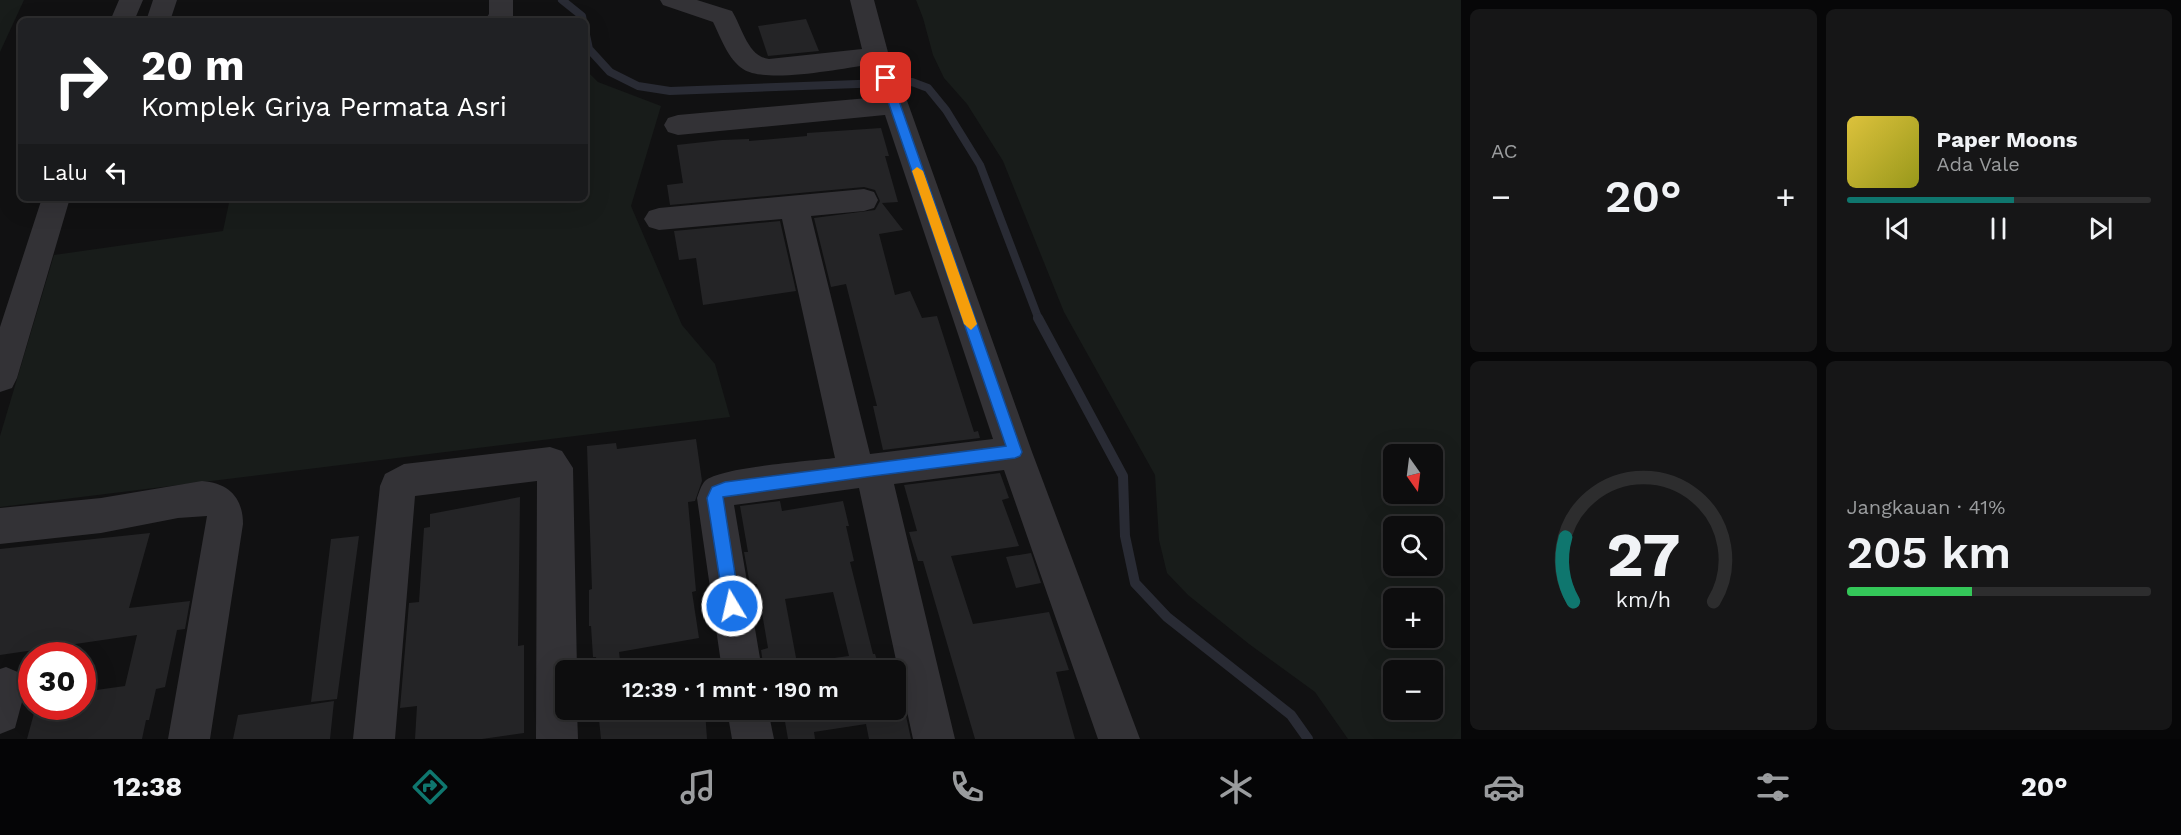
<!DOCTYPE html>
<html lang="id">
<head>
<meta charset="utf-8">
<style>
  body { margin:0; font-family:"Work Sans",sans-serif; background:#161617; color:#f1f3f6; height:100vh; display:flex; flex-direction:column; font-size:22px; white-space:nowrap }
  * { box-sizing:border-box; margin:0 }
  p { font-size:20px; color:#9a9c9e }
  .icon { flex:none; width:33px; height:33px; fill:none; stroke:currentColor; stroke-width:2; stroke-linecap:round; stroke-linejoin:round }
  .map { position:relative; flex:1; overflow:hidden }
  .side { display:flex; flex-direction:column; gap:9px; padding:9px; background:#070708; width:720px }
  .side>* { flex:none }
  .banner { position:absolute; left:18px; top:18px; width:570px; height:183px; border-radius:9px; box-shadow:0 6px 24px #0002,0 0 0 2px #2d2d2e; background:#202124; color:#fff; overflow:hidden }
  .needle { width:39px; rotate:166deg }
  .controls { position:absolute; left:1383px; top:444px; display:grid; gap:12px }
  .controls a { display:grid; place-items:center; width:60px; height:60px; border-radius:9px; background:#0d0d0e; box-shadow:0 6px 24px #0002,0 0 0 2px #2d2d2e; font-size:30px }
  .speed { position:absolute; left:18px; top:642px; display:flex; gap:12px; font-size:30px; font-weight:700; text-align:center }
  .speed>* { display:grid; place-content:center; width:78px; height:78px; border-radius:50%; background:#0d0d0e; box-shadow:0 6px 24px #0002,0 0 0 2px #2d2d2e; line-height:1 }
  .speed .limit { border:9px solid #d22; background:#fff; color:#111 }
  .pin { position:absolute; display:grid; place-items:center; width:51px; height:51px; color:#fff; margin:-26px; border-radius:12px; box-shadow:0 3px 9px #0006 }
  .me { position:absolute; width:66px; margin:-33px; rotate:351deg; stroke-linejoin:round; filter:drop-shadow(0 0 4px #0008) }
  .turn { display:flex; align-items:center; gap:21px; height:126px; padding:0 24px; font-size:27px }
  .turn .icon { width:78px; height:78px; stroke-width:2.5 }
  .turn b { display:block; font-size:42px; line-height:51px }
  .then { display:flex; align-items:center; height:57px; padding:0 24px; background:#0003; gap:12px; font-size:22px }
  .big { font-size:45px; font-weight:600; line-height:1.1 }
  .side .widget { flex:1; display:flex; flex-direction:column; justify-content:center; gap:9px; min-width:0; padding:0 21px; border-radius:9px; background:#161617 }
  .side .dial { align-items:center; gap:0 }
  .dial svg { height:156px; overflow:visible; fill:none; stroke:#2d2d2e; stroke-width:7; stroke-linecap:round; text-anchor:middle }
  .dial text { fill:#f1f3f6; stroke:none }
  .song { display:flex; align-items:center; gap:18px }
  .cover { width:72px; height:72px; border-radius:9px; background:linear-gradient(135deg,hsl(50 70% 55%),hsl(60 70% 35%)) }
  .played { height:6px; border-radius:3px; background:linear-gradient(90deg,#0f766e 55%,#2d2d2e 55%) }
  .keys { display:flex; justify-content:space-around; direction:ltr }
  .heat { display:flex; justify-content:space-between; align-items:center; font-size:33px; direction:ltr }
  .charge { height:9px; border-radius:4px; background:linear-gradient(90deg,#34c759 41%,#2d2d2e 0) }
  .side .tiles { flex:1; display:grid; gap:9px; grid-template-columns:repeat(2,1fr) }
  .trip { position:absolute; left:555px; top:660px; width:351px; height:60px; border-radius:9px; background:#0d0d0e; box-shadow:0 6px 24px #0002,0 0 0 2px #2d2d2e; font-weight:600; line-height:60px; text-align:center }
  .menu { display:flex; height:96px; justify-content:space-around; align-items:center; background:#050506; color:#9a9c9e }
  .menu .icon { width:42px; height:42px }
  .menu .selected { color:#0f766e }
  .menu b { font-size:27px; color:#f1f3f6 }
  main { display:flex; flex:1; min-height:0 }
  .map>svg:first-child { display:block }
  .green { fill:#181c1a; fill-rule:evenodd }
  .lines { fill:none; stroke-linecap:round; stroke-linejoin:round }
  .stream-far1 { stroke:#292b34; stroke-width:8 }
  .stream { stroke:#292b34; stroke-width:10 }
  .building { fill:#242426; fill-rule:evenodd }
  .minor { fill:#333236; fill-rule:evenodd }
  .route { fill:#1a73e8; stroke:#114b97; stroke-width:1.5 }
  .slow { fill:#f59e0b }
</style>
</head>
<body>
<main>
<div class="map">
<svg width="1461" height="739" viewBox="0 0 1461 739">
  <rect width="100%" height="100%" fill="#111112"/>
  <path class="green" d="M0,0h24l-24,52z
    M916,0h545v739h-113l-33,-47 -66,-48 -61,-49 -21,-22 -8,-33 -4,-65 -91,-163 -61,-151 -36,-57 -23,-26 -11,-23 -10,-37zM1394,454h38v40h-38zM1394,526h38v40h-38zM1394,598h38v40h-38zM1394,670h38v40h-38z
    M585,69l13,13 63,24 -30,100 51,119 33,39 15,53 -730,90v-71l54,-181 169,-24 7,-33h355z"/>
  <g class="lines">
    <path class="stream-far1" d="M562,0l20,16 1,5
      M585,30l4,19 21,23 28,14 32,5 242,-9 16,6 18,22 34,55 59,155"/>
    <path class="stream" d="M1038,318l85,158 2,60 10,47 32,34 124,98 17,24"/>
  </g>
  <path class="building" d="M806,19l13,32 -51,5 -10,-30z
    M881,128l8,28h-4l13,46 -16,1 21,27 -24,4 16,61 15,-4 12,27 15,-2 37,116 4,-1 2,7 -97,12 -10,-44h4l-31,-122 -15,3 -17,-69 61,-8 5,-9 -5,-11 -11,-3 -194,18 -3,-20 16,-2 -6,-38 45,-5 27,-1v2l58,-5v-3z
    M780,221l16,70 -93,14 -7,-47 -17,2 -5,-29z
    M696,439l6,42 -7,20 -7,1 8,89 -4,1 7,46 -80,14 2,18h-24l-1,-13h-3l-2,-31h-2v-36l3,-1 -5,-143 29,-3 1,6z
    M1000,473l9,25 -7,2 17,46 -68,10 22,68 76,-12 20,58 -13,2 19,67h-100l-52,-178h-5l-9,-29 8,-1 -13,-46z
    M520,497l-2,149 6,-1v88l-42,6h-67l2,-33 -17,2 9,-105 10,-1 5,-74 6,-1v-13z
    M780,501l2,10 61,-10 6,25h-3l8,35 -4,1 23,92h2l5,16h-116l-3,-20 7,-2 -11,-64 -7,1 -6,-33h4l-8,-46zM833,592l16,64 -52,7 -12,-64z
    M150,533l-21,75 61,-7 -5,28 -8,1 -12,57 -9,2 -7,31h-3l-4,19h-115l9,-33h46v-14l43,-6 12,-51 -137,20v-106z
    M359,536l-22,163 -26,3 20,-163z
    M1031,553l10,30 -25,5 -10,-31z
    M898,679l13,60h-42l-3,-15 -52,8 1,7h-27l-5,-29h113v-30z
    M334,701l-4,38h-97l5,-24z
    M598,710h29l1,10 77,-10 2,29h-106z"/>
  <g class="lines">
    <path class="minor" d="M119,0h24l-9,21h-24z
      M153,0h24l-7,21h-24z
      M489,0h24v16l-3,5h-26l5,-7z
      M660,0h37l35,11c10,16 16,46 37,48l93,-10 -12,-49h24l15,56 10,22 133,374 108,287h-42l-94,-269 -110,14 61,255h-42l-54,-251 -125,17 28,165h-40l-25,-172c2,-5 4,-13 8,-17 15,-14 106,-20 130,-23l-53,-239 -123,11 -10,-3 -5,-8 5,-8 10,-3 205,-19 10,3 4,8 -4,8 -10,3 -53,5 59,238 123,-15 -108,-324 -207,20 -10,-3 -4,-7 4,-7 10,-3 201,-18 -12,-32c-28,4 -102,19 -124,4 -15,-10 -22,-31 -30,-47l-50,-17z
      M42,198h28l-53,180 -5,10 -12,4v-65z
      M550,447l12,4 11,17 4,202h-11v40h11l1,29h-42l1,-258 -122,15 -20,243h-42l27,-253 5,-12 19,-10z
      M202,481c27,2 41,17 41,43l-33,215h-42l39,-223 -29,2 -77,15 -101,11v-36l101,-10z
      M6,667l14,6 6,14 -11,41 -15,6v-65z
      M727,710h41l6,29h-42z"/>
  </g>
  <path class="route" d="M886,74l5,4 131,374 -2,4 -5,2 -142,18 -150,21 17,109 -2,5 -6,3 -6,-3 -2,-5 -17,-108 5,-11 13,-5 281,-36 -126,-368z"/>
  <path class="slow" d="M917,167l6,4 54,153 -6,6 -7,-6 -52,-153z"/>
</svg>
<div class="controls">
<a><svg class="needle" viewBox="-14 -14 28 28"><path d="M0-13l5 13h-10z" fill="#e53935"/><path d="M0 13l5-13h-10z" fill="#9a9c9e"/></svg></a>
<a><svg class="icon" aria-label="search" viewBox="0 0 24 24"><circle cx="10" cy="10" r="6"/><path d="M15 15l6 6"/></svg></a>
<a>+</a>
<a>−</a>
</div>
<div class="speed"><div class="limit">30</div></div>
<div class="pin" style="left:886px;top:78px;background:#d93025"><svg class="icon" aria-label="arrive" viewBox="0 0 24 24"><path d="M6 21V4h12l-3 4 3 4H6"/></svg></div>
<svg class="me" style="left:732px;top:606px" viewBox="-20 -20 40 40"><circle r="17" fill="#1a73e8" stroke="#fff" stroke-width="3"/><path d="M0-11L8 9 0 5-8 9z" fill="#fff"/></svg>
<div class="trip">12:39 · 1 mnt · 190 m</div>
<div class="banner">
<div class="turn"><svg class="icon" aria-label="right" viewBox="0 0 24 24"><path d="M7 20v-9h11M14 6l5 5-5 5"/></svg><div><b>20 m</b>Komplek Griya Permata Asri</div></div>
<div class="then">Lalu<svg class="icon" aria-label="left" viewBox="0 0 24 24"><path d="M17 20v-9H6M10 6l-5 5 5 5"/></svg></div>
</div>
</div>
<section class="side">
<div class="tiles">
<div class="widget"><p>AC</p>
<div class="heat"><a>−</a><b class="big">20°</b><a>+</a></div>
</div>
<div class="widget">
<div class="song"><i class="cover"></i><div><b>Paper Moons</b><p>Ada Vale</p></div></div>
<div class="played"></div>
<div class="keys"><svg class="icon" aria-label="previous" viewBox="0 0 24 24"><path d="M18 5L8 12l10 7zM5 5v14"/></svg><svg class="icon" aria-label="pause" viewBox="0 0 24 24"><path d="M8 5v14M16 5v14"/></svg><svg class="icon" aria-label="next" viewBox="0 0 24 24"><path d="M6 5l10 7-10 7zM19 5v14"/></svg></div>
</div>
<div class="widget dial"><svg viewBox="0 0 100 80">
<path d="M14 69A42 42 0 1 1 86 69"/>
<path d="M14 69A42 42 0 0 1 10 36" stroke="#0f766e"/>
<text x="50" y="56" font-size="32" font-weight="700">27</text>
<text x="50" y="72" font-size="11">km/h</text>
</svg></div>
<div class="widget"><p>Jangkauan · 41%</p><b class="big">205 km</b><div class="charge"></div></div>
</div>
</section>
</main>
<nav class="menu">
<b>12:38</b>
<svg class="icon selected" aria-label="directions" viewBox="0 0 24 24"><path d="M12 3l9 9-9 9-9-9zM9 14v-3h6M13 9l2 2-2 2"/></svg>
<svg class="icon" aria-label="music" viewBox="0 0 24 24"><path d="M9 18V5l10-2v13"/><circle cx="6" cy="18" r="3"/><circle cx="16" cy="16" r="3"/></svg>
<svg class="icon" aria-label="phone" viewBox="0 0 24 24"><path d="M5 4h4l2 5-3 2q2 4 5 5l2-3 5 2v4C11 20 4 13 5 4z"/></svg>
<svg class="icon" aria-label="climate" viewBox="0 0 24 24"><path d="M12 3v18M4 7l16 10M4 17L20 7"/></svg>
<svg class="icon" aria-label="car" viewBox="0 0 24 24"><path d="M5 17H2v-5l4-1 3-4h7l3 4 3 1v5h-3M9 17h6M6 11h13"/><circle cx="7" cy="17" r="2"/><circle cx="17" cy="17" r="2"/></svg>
<svg class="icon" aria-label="filters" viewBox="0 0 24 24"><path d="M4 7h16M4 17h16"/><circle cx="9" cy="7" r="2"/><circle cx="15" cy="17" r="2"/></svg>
<b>20°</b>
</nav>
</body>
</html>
